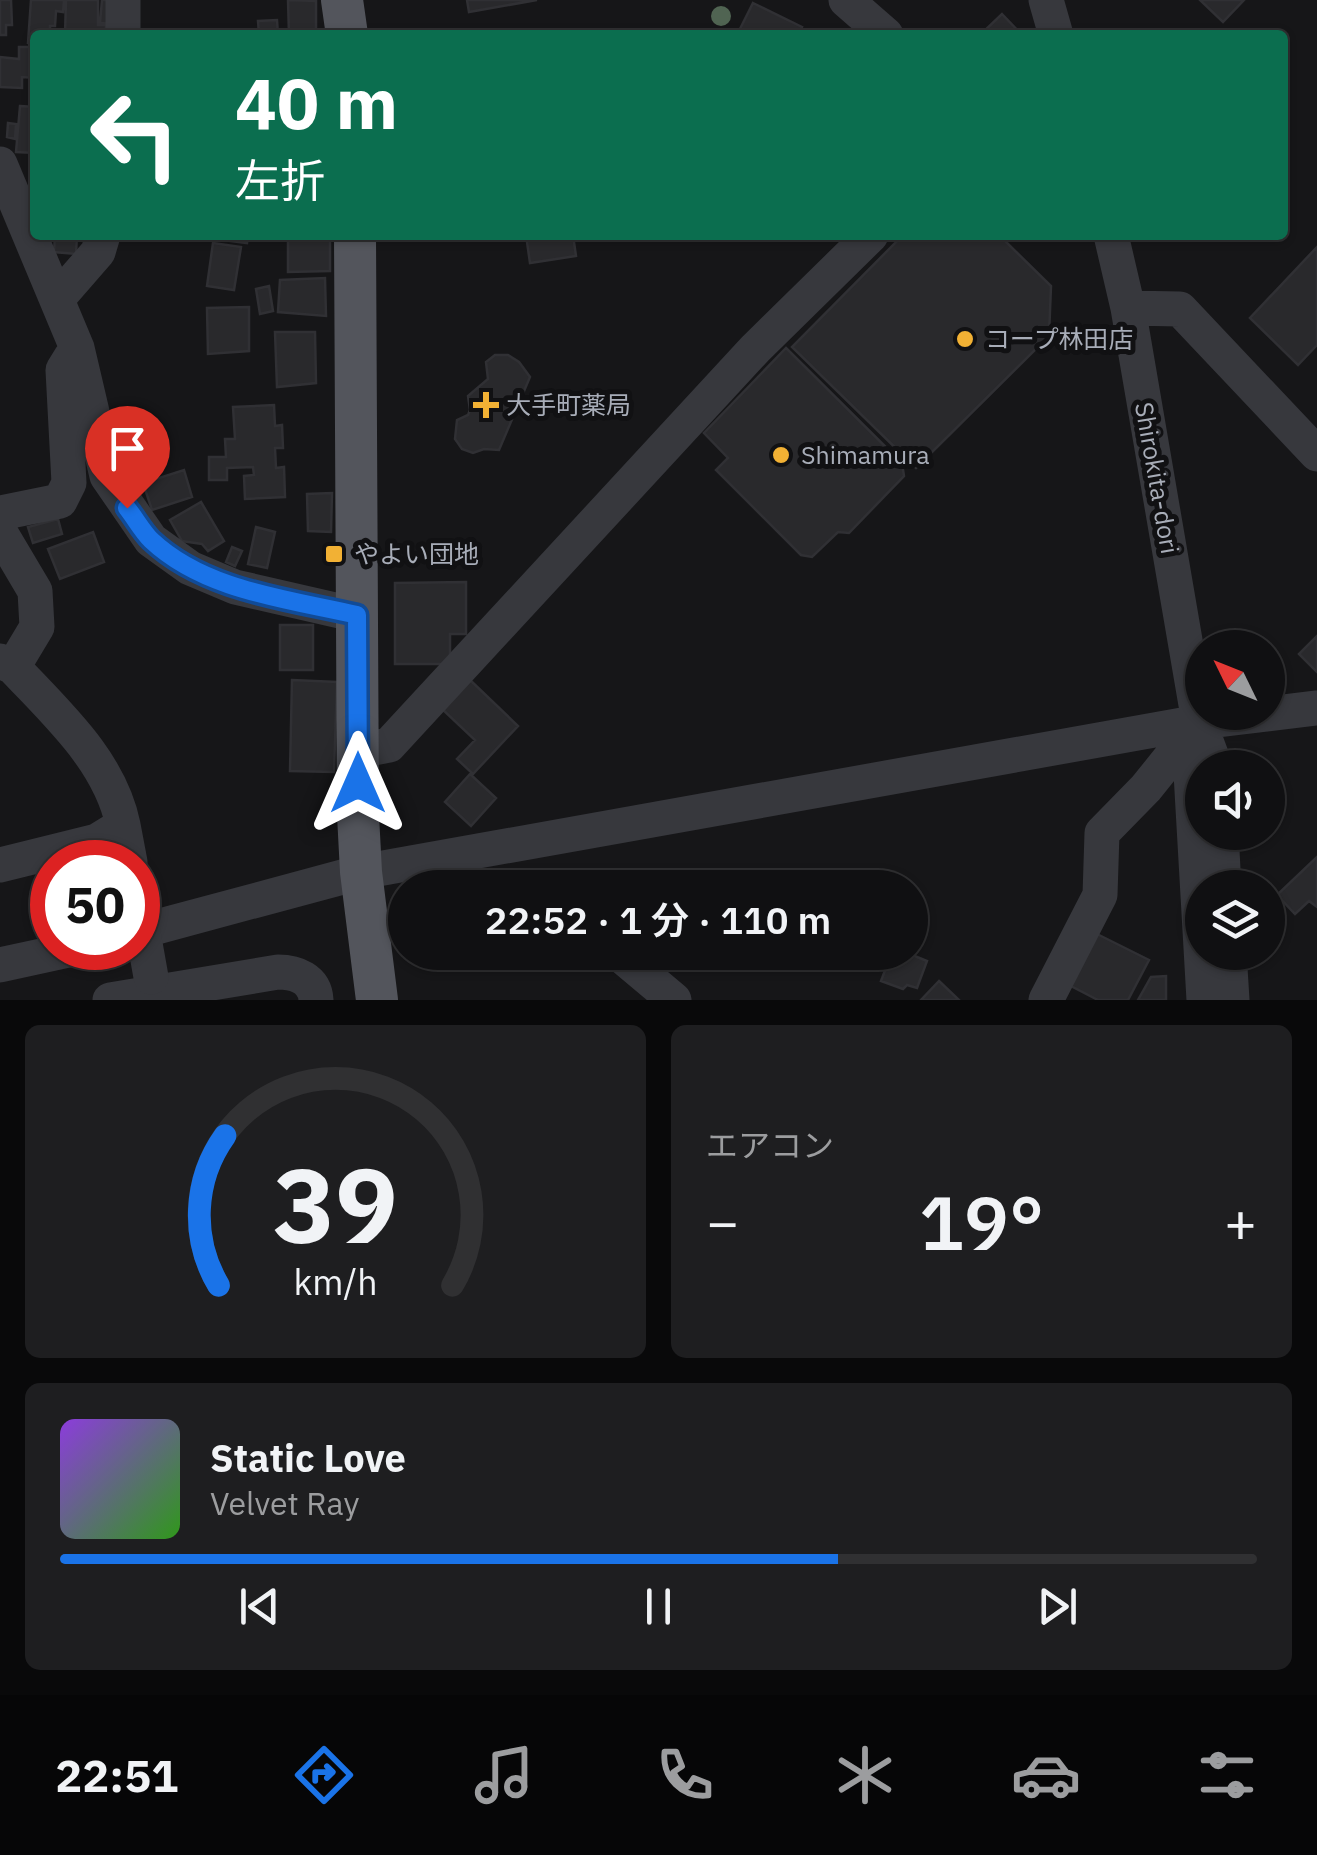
<!DOCTYPE html>
<html lang="ja">
<head>
<meta charset="utf-8">
<style>
  body { margin:0; font-family:"IBM Plex Sans","Noto Sans JP",sans-serif; background:#1e1e20; color:#f1f3f6; height:100vh; display:flex; flex-direction:column; font-size:38px; white-space:nowrap }
  * { box-sizing:border-box; margin:0 }
  p { font-size:32px; color:#9c9d9f }
  .icon { flex:none; width:55px; height:55px; fill:none; stroke:currentColor; stroke-width:2; stroke-linecap:round; stroke-linejoin:round }
  .map { position:relative; height:1000px; overflow:hidden }
  .sheet { display:flex; flex-direction:column; gap:25px; padding:25px; background:#09090a; flex:1 }
  .sheet>* { flex:none }
  .guide { position:absolute; left:30px; top:30px; width:1258px; height:210px; border-radius:10px; box-shadow:0 2px 8px #0004,0 0 0 2px #303032; background:#0b6e4f; color:#fff; overflow:hidden }
  .needle { width:65px; rotate:313deg }
  .controls { position:absolute; left:1185px; top:630px; display:grid; gap:20px }
  .controls a { display:grid; place-items:center; width:100px; height:100px; border-radius:50%; background:#101012; box-shadow:0 2px 8px #0004,0 0 0 2px #303032; font-size:50px }
  .speed { position:absolute; left:30px; top:840px; display:flex; gap:20px; font-size:50px; font-weight:700; text-align:center }
  .speed>* { display:grid; place-content:center; width:130px; height:130px; border-radius:50%; background:#101012; box-shadow:0 2px 8px #0004,0 0 0 2px #303032; line-height:1 }
  .speed .limit { border:15px solid #d22; background:#fff; color:#111 }
  .pin { position:absolute; display:grid; place-items:center; width:85px; height:85px; color:#fff; margin:-102px -42px; border-radius:50% 50% 50% 0; rotate:-45deg; box-shadow:0 0 10px #0007 }
  .pin .icon { rotate:45deg }
  .me { position:absolute; width:110px; margin:-55px; rotate:0deg; stroke-linejoin:round; filter:drop-shadow(0 0 8px #0008) }
  .turn { display:flex; align-items:center; gap:35px; height:210px; padding:0 40px; font-size:45px }
  .turn .icon { width:130px; height:130px; stroke-width:2.5 }
  .turn b { display:block; font-size:70px; line-height:85px }
  .big { font-size:75px; font-weight:600; line-height:1.1 }
  .sheet .card { flex:1; display:flex; flex-direction:column; justify-content:center; gap:15px; min-width:0; padding:0 35px; border-radius:15px; background:#1e1e20 }
  .sheet .dial { align-items:center; gap:0 }
  .dial svg { height:260px; overflow:visible; fill:none; stroke:#303032; stroke-width:7; stroke-linecap:round; text-anchor:middle }
  .dial text { fill:#f1f3f6; stroke:none }
  .song { display:flex; align-items:center; gap:30px }
  .cover { width:120px; height:120px; border-radius:15px; background:linear-gradient(135deg,hsl(270 70% 55%),hsl(110 70% 35%)) }
  .played { height:10px; border-radius:5px; background:linear-gradient(90deg,#1a73e8 65%,#303032 65%) }
  .keys { display:flex; justify-content:space-around; direction:ltr }
  .heat { display:flex; justify-content:space-between; align-items:center; font-size:55px; direction:ltr }
  .sheet .tiles { flex:1; display:grid; gap:25px; grid-template-columns:1fr 1fr }
  .card:last-child { grid-column:span 2 }
  .trip { position:absolute; left:388px; top:870px; width:540px; height:100px; border-radius:50px; background:#101012; box-shadow:0 2px 8px #0004,0 0 0 2px #303032; font-weight:600; line-height:100px; text-align:center }
  .menu { display:flex; height:160px; justify-content:space-around; align-items:center; background:#060607; color:#9c9d9f }
  .menu .icon { width:70px; height:70px }
  .menu .current { color:#1a73e8 }
  .menu b { font-size:45px; color:#f1f3f6 }
  .map>svg:first-child { display:block }
  .building { fill:#29292c; stroke:#303034; stroke-width:2.5 }
  .lines { fill:none; stroke-linecap:round; stroke-linejoin:round }
  .minor { stroke:#37383d; stroke-width:35 }
  .major { stroke:#53555c; stroke-width:42 }
  .minor-bridge { stroke:#37383d; stroke-width:35 }
  .tree { fill:#506452 }
  .route-casing { stroke:#114b97; stroke-width:25 }
  .route { stroke:#1a73e8; stroke-width:18 }
  .poi-dot { fill:#f2b134; stroke:#111113; stroke-width:4 }
  .labels { text-anchor:middle; stroke-width:10; stroke-linejoin:round; paint-order:stroke }
  .poi-label { font-size:25px; fill:#a8adb8; stroke:#111113; text-anchor:start }
  .street-label { font-size:25px; fill:#a8adb8; stroke:#111113 }
</style>
</head>
<body>
<div class="map">
<svg width="1317" height="1000" viewBox="0 0 1317 1000">
  <rect width="100%" height="100%" fill="#161618"/>
  <path class="building" d="M0,0h11l1,25h-6v10h-6z
    M31,0h33l-1,12 -7,-1 -1,15h-5v9h-15v9l-7,-1z
    M66,0h32v25h8l-1,10h-40z
    M102,0h12l-1,24 -13,-1z
    M288,0l28,1v34h-27z
    M467,0h70l-68,12z
    M1200,0h44l-21,22z
    M753,3l49,24 -4,8h-61z
    M1002,14l20,21h-42z
    M277,20l1,15h-19l-1,-14z
    M19,47h16v31l-13,-1v11l-22,-1v-30l19,2z
    M20,106l15,1v46l-19,-1z
    M8,123l8,1 -1,15 -8,-2z
    M32,162h3v37h-5z
    M55,235h22l-1,19 -22,-2z
    M214,235h34l-1,8 -33,-4z
    M288,235h42v36l-42,1z
    M526,235h47l3,21 -46,7z
    M903,235h106l-5,5 47,46 -2,50 -133,132 -124,-121z
    M213,243l28,4 -7,43 -27,-4z
    M1317,247v98l-19,20 -48,-47z
    M325,278l1,38 -48,-4 2,-32z
    M269,286l4,25 -13,3 -4,-25z
    M249,307v44l-41,3 -1,-46z
    M275,332h40l1,51 -39,4z
    M786,348l116,115 2,13 -55,57 -11,-1 -26,25 -11,-2 -85,-85 12,-12 -24,-25z
    M495,355h13l11,7 11,15 -31,73 -15,-1 -11,4 -11,-4 -7,-10 2,-19 11,-5 2,-5 -2,-14 20,-17 -2,-17z
    M274,405l1,21 7,-1 1,23h-8l1,20 8,-1 1,30 -40,2 -1,-23 10,-1 -1,-8 -26,1v12h-18v-23h17l-1,-18h10l-2,-32z
    M184,470l8,27 -40,13 -9,-27z
    M332,493l-1,39 -23,-1 -1,-37z
    M201,502l23,39 -16,10 -6,-7 -20,-3 -12,-21z
    M58,519l4,15 -29,9 -5,-16z
    M256,527l19,5 -8,36 -19,-4z
    M93,532l11,30 -44,17 -12,-30z
    M232,547l10,4 -7,15 -9,-4z
    M466,582v52h-16v30h-55v-81z
    M280,625h33v45h-33z
    M1317,636v36l-18,-18z
    M292,680l45,2 -3,90 -44,-1z
    M470,680l48,46 -45,48 -16,-15 18,-19 -33,-31z
    M470,774l26,24 -25,28 -26,-24z
    M1317,857v50l-8,-6 -14,13 -18,-19z
    M1097,934l52,26 -21,40h-30l-29,-15z
    M892,952h13l22,9 -10,27 -10,-3 -4,4 -22,-8z
    M1166,976v24h-28l13,-23z
    M939,981l20,19h-38z"/>
  <g class="lines">
    <path class="minor" d="M846,0l40,35
      M1046,0l10,35
      M123,35v-35
      M0,164l77,184 30,128 44,64 39,28 45,19 122,28
      M1111,235l17,73 71,414 17,46
      M58,298l40,-46 5,-17
      M1128,308l52,1 137,145
      M0,513l60,-12 9,-18 -6,-113 8,-13
      M0,532l35,59 2,36 -24,40 -13,-6
      M13,667c44,47 97,94 110,158
      M1199,723l-8,50 13,227
      M358,751l31,-6 366,-396 116,-114
      M1221,832l3,56
      M0,865l97,-24 26,-16 7,37
      M138,932l223,-60 838,-150 118,-14
      M617,952l57,48
      M1229,952l3,48
      M0,965l78,-17
      M110,1000l168,-28c18,0 37,7 38,28
      M1046,1000l54,-105 2,-62 44,-45 53,-66"/>
    <path class="major" d="M342,0l5,35
      M355,235l3,580 3,57 16,128"/>
    <path class="minor-bridge" d="M138,904l13,73"/>
  </g>
  <circle class="tree" cx="721" cy="16" r="10"/>
  <g class="lines">
    <g class="route-casing">
      <path id="route" d="M127,508c8,10 15,23 24,32 54,51 137,59 206,75l1,168"/>
    </g>
    <use href="#route" class="route"/>
  </g>
  <g class="poi-dot">
    <circle cx="965" cy="339" r="10"/>
    <path d="M481 390h10v10h10v10h-10v10h-10v-10h-10v-10h10z"/>
    <circle cx="781" cy="455" r="10"/>
    <rect x="324" y="544" width="20" height="20" rx="5"/>
  </g>
  <g class="labels">
    <g class="poi-label">
      <text x="985" y="348">コープ林田店</text>
      <text x="506" y="414">大手町薬局</text>
      <text x="801" y="464">Shimamura</text>
      <text x="354" y="563">やよい団地</text>
    </g>
    <g class="street-label">
      <text transform="translate(1157 478) rotate(80)" y="9">Shirokita-dori</text>
    </g>
  </g>
</svg>
<div class="controls">
<a><svg class="needle" viewBox="-14 -14 28 28"><path d="M0-13l5 13h-10z" fill="#e53935"/><path d="M0 13l5-13h-10z" fill="#9c9d9f"/></svg></a>
<a><svg class="icon" aria-label="sound" viewBox="0 0 24 24"><path d="M4 9h4l5-4v14l-5-4H4zM17 9q2 3 0 6"/></svg></a>
<a><svg class="icon" aria-label="layers" viewBox="0 0 24 24"><path d="M12 4l9 5-9 5-9-5zM3 14l9 5 9-5"/></svg></a>
</div>
<div class="speed"><div class="limit">50</div></div>
<div class="pin" style="left:127px;top:508px;background:#d93025"><svg class="icon" aria-label="arrive" viewBox="0 0 24 24"><path d="M6 21V4h12l-3 4 3 4H6"/></svg></div>
<svg class="me" style="left:358px;top:783px" viewBox="-20 -20 40 40"><path d="M0-17L14 15 0 8-14 15z" fill="#1a73e8" stroke="#fff" stroke-width="4"/></svg>
<div class="trip">22:52 · 1 分 · 110 m</div>
<div class="guide">
<div class="turn"><svg class="icon" aria-label="left" viewBox="0 0 24 24"><path d="M17 20v-9H6M10 6l-5 5 5 5"/></svg><div><b>40 m</b>左折</div></div>
</div>
</div>
<section class="sheet">
<div class="tiles">
<div class="card dial"><svg viewBox="0 0 100 80">
<path d="M14 69A42 42 0 1 1 86 69"/>
<path d="M14 69A42 42 0 0 1 16 23" stroke="#1a73e8"/>
<text x="50" y="56" font-size="32" font-weight="700">39</text>
<text x="50" y="72" font-size="11">km/h</text>
</svg></div>
<div class="card"><p>エアコン</p>
<div class="heat"><a>−</a><b class="big">19°</b><a>+</a></div>
</div>
<div class="card">
<div class="song"><i class="cover"></i><div><b>Static Love</b><p>Velvet Ray</p></div></div>
<div class="played"></div>
<div class="keys"><svg class="icon" aria-label="previous" viewBox="0 0 24 24"><path d="M18 5L8 12l10 7zM5 5v14"/></svg><svg class="icon" aria-label="pause" viewBox="0 0 24 24"><path d="M8 5v14M16 5v14"/></svg><svg class="icon" aria-label="next" viewBox="0 0 24 24"><path d="M6 5l10 7-10 7zM19 5v14"/></svg></div>
</div>
</div>
</section>
<nav class="menu">
<b>22:51</b>
<svg class="icon current" aria-label="directions" viewBox="0 0 24 24"><path d="M12 3l9 9-9 9-9-9zM9 14v-3h6M13 9l2 2-2 2"/></svg>
<svg class="icon" aria-label="music" viewBox="0 0 24 24"><path d="M9 18V5l10-2v13"/><circle cx="6" cy="18" r="3"/><circle cx="16" cy="16" r="3"/></svg>
<svg class="icon" aria-label="phone" viewBox="0 0 24 24"><path d="M5 4h4l2 5-3 2q2 4 5 5l2-3 5 2v4C11 20 4 13 5 4z"/></svg>
<svg class="icon" aria-label="climate" viewBox="0 0 24 24"><path d="M12 3v18M4 7l16 10M4 17L20 7"/></svg>
<svg class="icon" aria-label="car" viewBox="0 0 24 24"><path d="M5 17H2v-5l4-1 3-4h7l3 4 3 1v5h-3M9 17h6M6 11h13"/><circle cx="7" cy="17" r="2"/><circle cx="17" cy="17" r="2"/></svg>
<svg class="icon" aria-label="filters" viewBox="0 0 24 24"><path d="M4 7h16M4 17h16"/><circle cx="9" cy="7" r="2"/><circle cx="15" cy="17" r="2"/></svg>
</nav>
</body>
</html>
